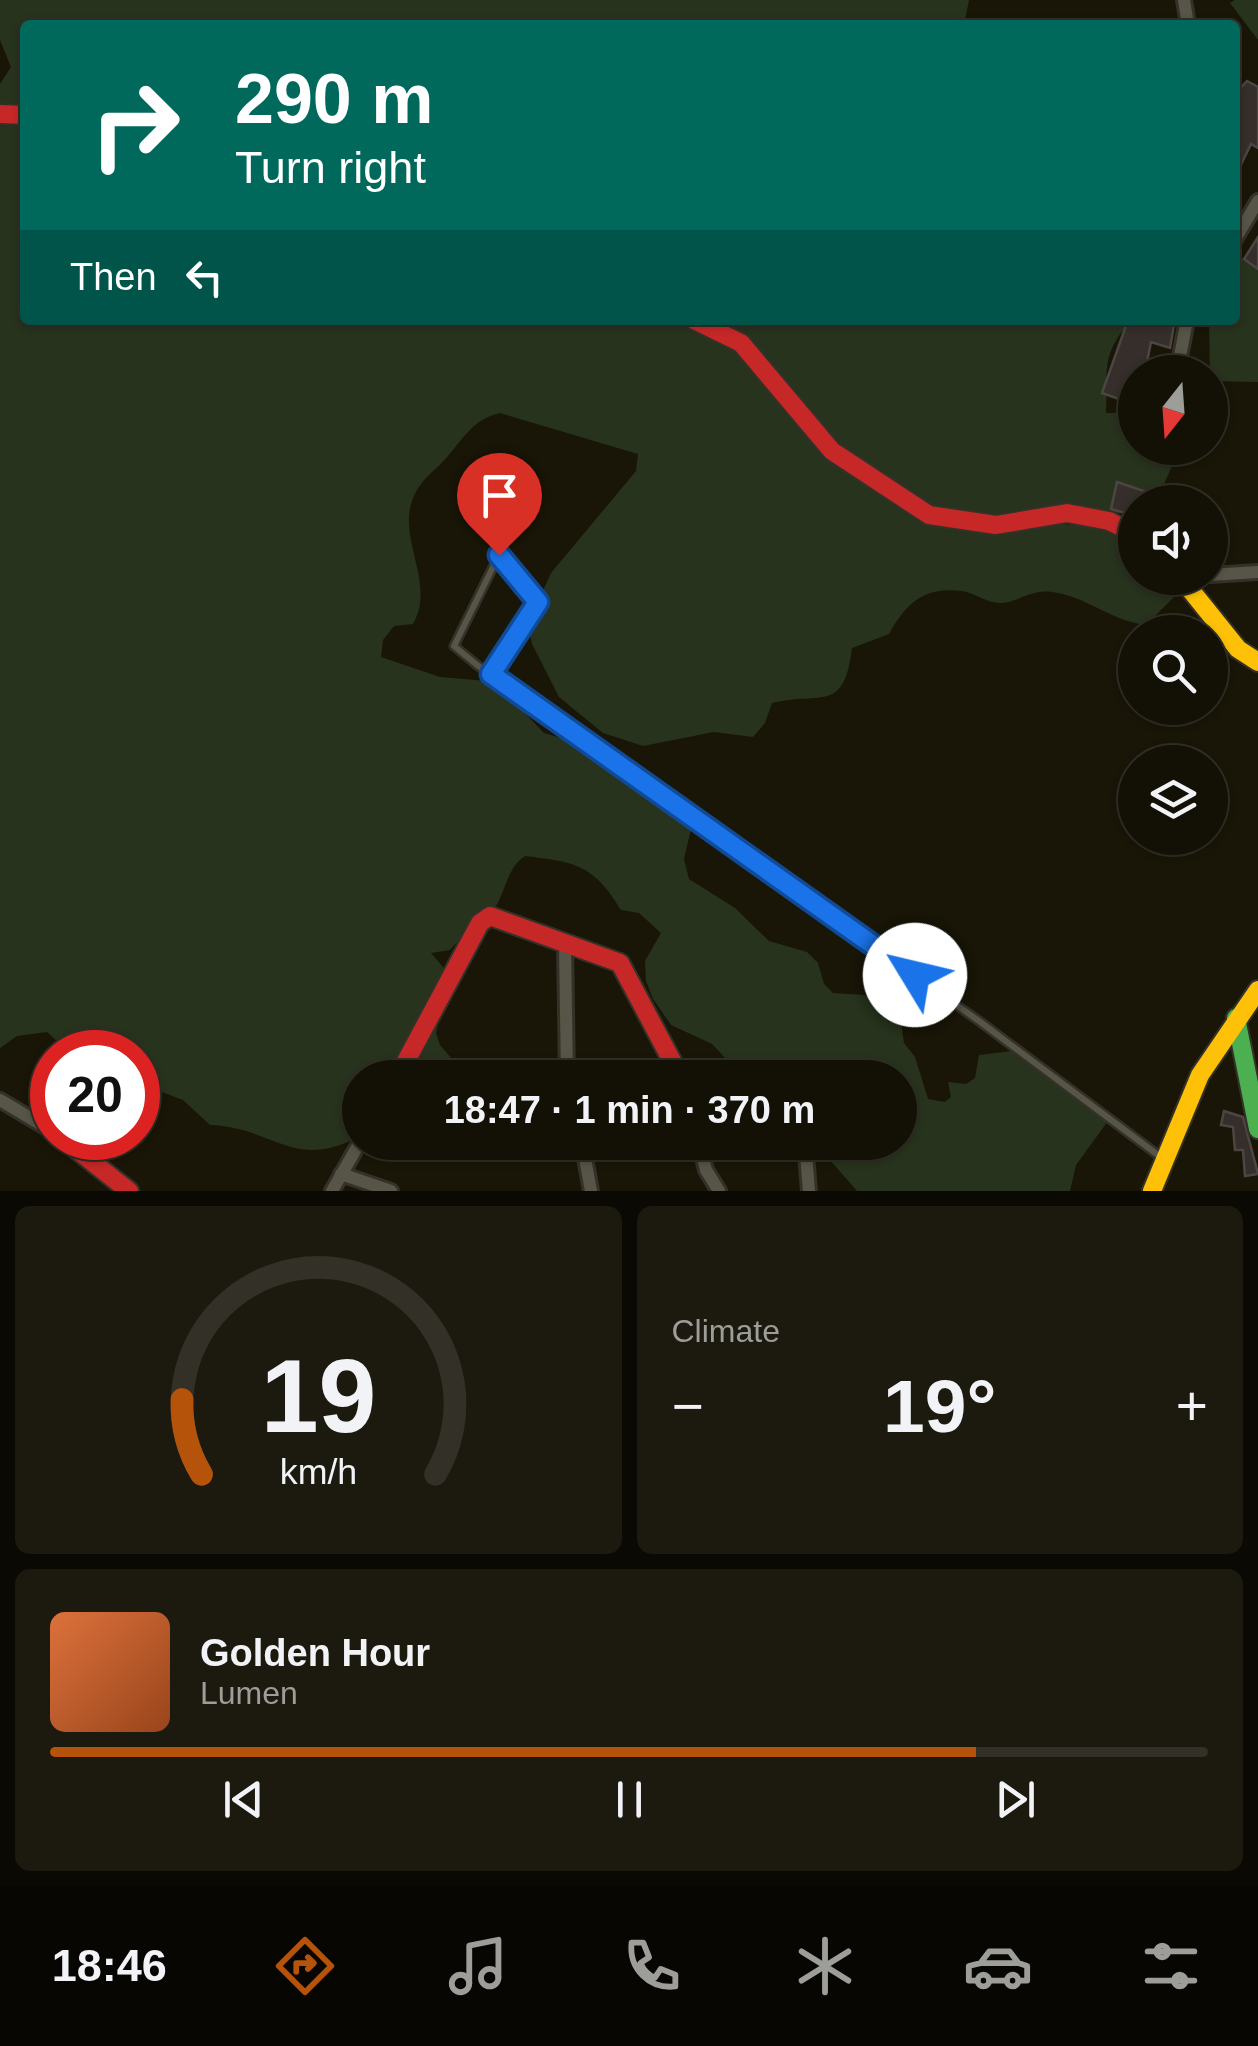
<!DOCTYPE html>
<html lang="en">
<head>
<meta charset="utf-8">
<style>
  body { margin:0; font-family:Arial,sans-serif; background:#1c190f; color:#f1f3f6; height:100vh; display:flex; flex-direction:column; font-size:38px; white-space:nowrap }
  * { box-sizing:border-box; margin:0 }
  p { font-size:32px; color:#9d9d9a }
  .icon { flex:none; width:55px; height:55px; fill:none; stroke:currentColor; stroke-width:2; stroke-linecap:round; stroke-linejoin:round }
  .map { position:relative; height:1191px; overflow:hidden }
  .side { display:flex; flex-direction:column; gap:15px; padding:15px; background:#0a0903; flex:1 }
  .side>* { flex:none }
  .guide { position:absolute; left:20px; top:20px; width:1220px; height:305px; border-radius:10px; box-shadow:0 2px 8px #0004,0 0 0 2px #323027; background:#00695c; color:#fff; overflow:hidden }
  .needle { width:65px; rotate:197deg }
  .fabs { position:absolute; left:1118px; top:355px; display:grid; gap:20px }
  .fabs a { display:grid; place-items:center; width:110px; height:110px; border-radius:50%; background:#131005; box-shadow:0 2px 8px #0004,0 0 0 2px #323027; font-size:50px }
  .speed { position:absolute; left:30px; top:1030px; display:flex; gap:20px; font-size:50px; font-weight:700; text-align:center }
  .speed>* { display:grid; place-content:center; width:130px; height:130px; border-radius:50%; background:#131005; box-shadow:0 2px 8px #0004,0 0 0 2px #323027; line-height:1 }
  .speed .limit { border:15px solid #d22; background:#fff; color:#111 }
  .pin { position:absolute; display:grid; place-items:center; width:85px; height:85px; color:#fff; margin:-102px -42px; border-radius:50% 50% 50% 0; rotate:-45deg; box-shadow:0 0 10px #0007 }
  .pin .icon { rotate:45deg }
  .me { position:absolute; width:110px; margin:-55px; rotate:306deg; stroke-linejoin:round; filter:drop-shadow(0 0 8px #0008) }
  .turn { display:flex; align-items:center; gap:35px; height:210px; padding:0 50px; font-size:45px }
  .turn .icon { width:130px; height:130px; stroke-width:2.5 }
  .turn b { display:block; font-size:70px; line-height:85px }
  .then { display:flex; align-items:center; height:95px; padding:0 50px; background:#0003; gap:20px; font-size:38px }
  .big { font-size:75px; font-weight:800; line-height:1.1 }
  .side .widget { flex:1; display:flex; flex-direction:column; justify-content:center; gap:15px; min-width:0; padding:0 35px; border-radius:15px; background:#1c190f }
  .side .dial { align-items:center; gap:0 }
  .dial svg { height:260px; overflow:visible; fill:none; stroke:#323027; stroke-width:7; stroke-linecap:round; text-anchor:middle }
  .dial text { fill:#f1f3f6; stroke:none }
  .song { display:flex; align-items:center; gap:30px }
  .cover { width:120px; height:120px; border-radius:15px; background:linear-gradient(135deg,hsl(20 70% 55%),hsl(20 70% 35%)) }
  .played { height:10px; border-radius:5px; background:linear-gradient(90deg,#b45309 80%,#323027 80%) }
  .keys { display:flex; justify-content:space-around; direction:ltr }
  .heat { display:flex; justify-content:space-between; align-items:center; font-size:55px; direction:ltr }
  .side .tiles { flex:1; display:grid; gap:15px; grid-template-columns:1fr 1fr }
  .widget:last-child { grid-column:span 2 }
  .trip { position:absolute; left:342px; top:1060px; width:575px; height:100px; border-radius:50px; background:#131005; box-shadow:0 2px 8px #0004,0 0 0 2px #323027; font-weight:800; line-height:100px; text-align:center }
  .tab-bar { display:flex; height:160px; justify-content:space-around; align-items:center; background:#080602; color:#9d9d9a }
  .tab-bar .icon { width:70px; height:70px }
  .tab-bar .on { color:#b45309 }
  .tab-bar b { font-size:45px; color:#f1f3f6 }
  .map>svg:first-child { display:block }
  .green { fill:#27331d }
  .building { fill:#352e2a; stroke:#4c4642; stroke-width:2.5 }
  .lines { fill:none; stroke-linecap:round; stroke-linejoin:round }
  .lane-casing { stroke:#343128; stroke-width:11 }
  .street-casing { stroke:#343128; stroke-width:18 }
  .fast-casing { stroke:#343128; stroke-width:22 }
  .slow-casing { stroke:#343128; stroke-width:22 }
  .jam-casing { stroke:#343128; stroke-width:22 }
  .lane { stroke:#575548; stroke-width:6 }
  .street { stroke:#575548; stroke-width:12 }
  .fast { stroke:#4caf50; stroke-width:18 }
  .slow { stroke:#ffc107; stroke-width:18 }
  .jam { stroke:#c62828; stroke-width:18 }
  .route-casing { stroke:#114b97; stroke-width:25 }
  .route { stroke:#1a73e8; stroke-width:18 }
</style>
</head>
<body>
<div class="map">
<svg width="1258" height="1191" viewBox="0 0 1258 1191">
  <rect width="100%" height="100%" fill="#191607"/>
  <path class="green" d="M0,0h969l-5,25h-939v295h1133l-6,5 -26,2c-26,29 -18,52 -20,86h29v35h36l3,13c-9,20 -13,41 -39,41v7l-11,4 -50,-2 -30,13c34,0 60,3 91,17v37h40l-1,19 -28,28c-35,-4 -60,-29 -94,-33 -22,-3 -37,12 -52,11 -13,0 -25,-10 -38,-12 -38,-5 -56,12 -73,43l-37,14c-8,66 -30,43 -80,55l-7,20 -12,14 -39,-5 -71,14 -40,-13 -44,-36 -27,-53 -4,-20 23,-51 85,-102 2,-17 -138,-41c-26,6 -35,23 -52,43 -10,12 -23,20 -31,34 -26,44 21,90 -4,134l-19,2 -11,14 -2,17 59,20 47,4 16,9 41,43 20,6 46,30 40,13 43,39 -9,38 5,20 46,29 34,33 38,11 11,11 6,21 9,9 31,2 35,14 5,34 11,14 13,42 17,3 6,-5 -3,-15 18,2 9,-6 4,-23 41,-5 73,52 15,19 -32,44 -6,26h-213l-27,-31 -15,-4 -8,-13 93,-1v-64l-157,-1 -31,-33 -41,-19 -18,-26 -7,-18 -1,-20 16,-28 -22,-20 -18,-3c-27,-45 -45,-48 -96,-54 -19,12 -19,38 -33,56 -11,15 -30,22 -42,38l-19,3 18,21 -13,59 4,12 13,15 -5,6 -14,1 -24,-12 -13,22 -37,1v58c-67,36 -86,-9 -150,-11l-27,-25 -45,-17v-31h-69l-22,-20 -30,4 -17,12v-964l11,-17 -11,-27z
    M1235,0h23v40l-28,-37z
    M1243,258l15,11v113l-48,-1 -1,-61h26v-50z"/>
  <path class="building" d="M1247,81l11,6v61l-7,-4 -16,33v-83z
    M1258,237v32l-14,-10z
    M1128,320l46,5 -4,23 -19,-6 -6,30h-10l-5,31 -28,-10z
    M1117,482l27,9 -3,11h-6v14l-24,-7z
    M1224,1111l19,6 15,57 -13,2 -2,-26h-8l-2,-23 -12,-2z"/>
  <g class="lines">
    <g class="lane-casing">
      <path id="lane" d="M491,674l47,-72 -39,-47 -45,91 23,19 502,356 183,137"/>
    </g>
    <g class="street-casing">
      <path id="street" d="M1184,0l4,25
        M1235,239l23,-38
        M1177,372l10,-52
        M1210,575l48,-3
        M565,944l2,134
        M402,1068l34,8 129,-8
        M0,1100l52,31
        M582,1142l9,49
        M699,1142l7,28 13,21
        M805,1142l4,49
        M341,1174l50,17
        M332,1191l28,-49"/>
    </g>
    <g class="fast-casing">
      <path id="fast" d="M1236,1018l22,111"/>
    </g>
    <g class="slow-casing">
      <path id="slow" d="M1181,578l57,71 20,13
        M1152,1191l48,-116 58,-85"/>
    </g>
    <g class="jam-casing">
      <path id="jam" d="M0,114l25,1
        M694,320l47,23 91,108 97,64 67,10 71,-12 42,8 26,13
        M397,1078l83,-155 10,-7 130,47 61,115
        M62,1138l67,53"/>
    </g>
    <use href="#lane" class="lane"/>
    <use href="#street" class="street"/>
    <use href="#fast" class="fast"/>
    <use href="#slow" class="slow"/>
    <use href="#jam" class="jam"/>
  </g>
  <g class="lines">
    <g class="route-casing">
      <path id="route" d="M499,555l39,47 -47,72 424,301"/>
    </g>
    <use href="#route" class="route"/>
  </g>
</svg>
<div class="fabs">
<a><svg class="needle" viewBox="-14 -14 28 28"><path d="M0-13l5 13h-10z" fill="#e53935"/><path d="M0 13l5-13h-10z" fill="#9d9d9a"/></svg></a>
<a><svg class="icon" aria-label="sound" viewBox="0 0 24 24"><path d="M4 9h4l5-4v14l-5-4H4zM17 9q2 3 0 6"/></svg></a>
<a><svg class="icon" aria-label="search" viewBox="0 0 24 24"><circle cx="10" cy="10" r="6"/><path d="M15 15l6 6"/></svg></a>
<a><svg class="icon" aria-label="layers" viewBox="0 0 24 24"><path d="M12 4l9 5-9 5-9-5zM3 14l9 5 9-5"/></svg></a>
</div>
<div class="speed"><div class="limit">20</div></div>
<div class="pin" style="left:499px;top:555px;background:#d93025"><svg class="icon" aria-label="arrive" viewBox="0 0 24 24"><path d="M6 21V4h12l-3 4 3 4H6"/></svg></div>
<svg class="me" style="left:915px;top:975px" viewBox="-20 -20 40 40"><circle r="19" fill="#fff"/><path d="M0-13L10 11 0 6-10 11z" fill="#1a73e8"/></svg>
<div class="trip">18:47 · 1 min · 370 m</div>
<div class="guide">
<div class="turn"><svg class="icon" aria-label="right" viewBox="0 0 24 24"><path d="M7 20v-9h11M14 6l5 5-5 5"/></svg><div><b>290 m</b>Turn right</div></div>
<div class="then">Then<svg class="icon" aria-label="left" viewBox="0 0 24 24"><path d="M17 20v-9H6M10 6l-5 5 5 5"/></svg></div>
</div>
</div>
<section class="side">
<div class="tiles">
<div class="widget dial"><svg viewBox="0 0 100 80">
<path d="M14 69A42 42 0 1 1 86 69"/>
<path d="M14 69A42 42 0 0 1 8 46" stroke="#b45309"/>
<text x="50" y="56" font-size="32" font-weight="700">19</text>
<text x="50" y="72" font-size="11">km/h</text>
</svg></div>
<div class="widget"><p>Climate</p>
<div class="heat"><a>−</a><b class="big">19°</b><a>+</a></div>
</div>
<div class="widget">
<div class="song"><i class="cover"></i><div><b>Golden Hour</b><p>Lumen</p></div></div>
<div class="played"></div>
<div class="keys"><svg class="icon" aria-label="previous" viewBox="0 0 24 24"><path d="M18 5L8 12l10 7zM5 5v14"/></svg><svg class="icon" aria-label="pause" viewBox="0 0 24 24"><path d="M8 5v14M16 5v14"/></svg><svg class="icon" aria-label="next" viewBox="0 0 24 24"><path d="M6 5l10 7-10 7zM19 5v14"/></svg></div>
</div>
</div>
</section>
<nav class="tab-bar">
<b>18:46</b>
<svg class="icon on" aria-label="directions" viewBox="0 0 24 24"><path d="M12 3l9 9-9 9-9-9zM9 14v-3h6M13 9l2 2-2 2"/></svg>
<svg class="icon" aria-label="music" viewBox="0 0 24 24"><path d="M9 18V5l10-2v13"/><circle cx="6" cy="18" r="3"/><circle cx="16" cy="16" r="3"/></svg>
<svg class="icon" aria-label="phone" viewBox="0 0 24 24"><path d="M5 4h4l2 5-3 2q2 4 5 5l2-3 5 2v4C11 20 4 13 5 4z"/></svg>
<svg class="icon" aria-label="climate" viewBox="0 0 24 24"><path d="M12 3v18M4 7l16 10M4 17L20 7"/></svg>
<svg class="icon" aria-label="car" viewBox="0 0 24 24"><path d="M5 17H2v-5l4-1 3-4h7l3 4 3 1v5h-3M9 17h6M6 11h13"/><circle cx="7" cy="17" r="2"/><circle cx="17" cy="17" r="2"/></svg>
<svg class="icon" aria-label="filters" viewBox="0 0 24 24"><path d="M4 7h16M4 17h16"/><circle cx="9" cy="7" r="2"/><circle cx="15" cy="17" r="2"/></svg>
</nav>
</body>
</html>
